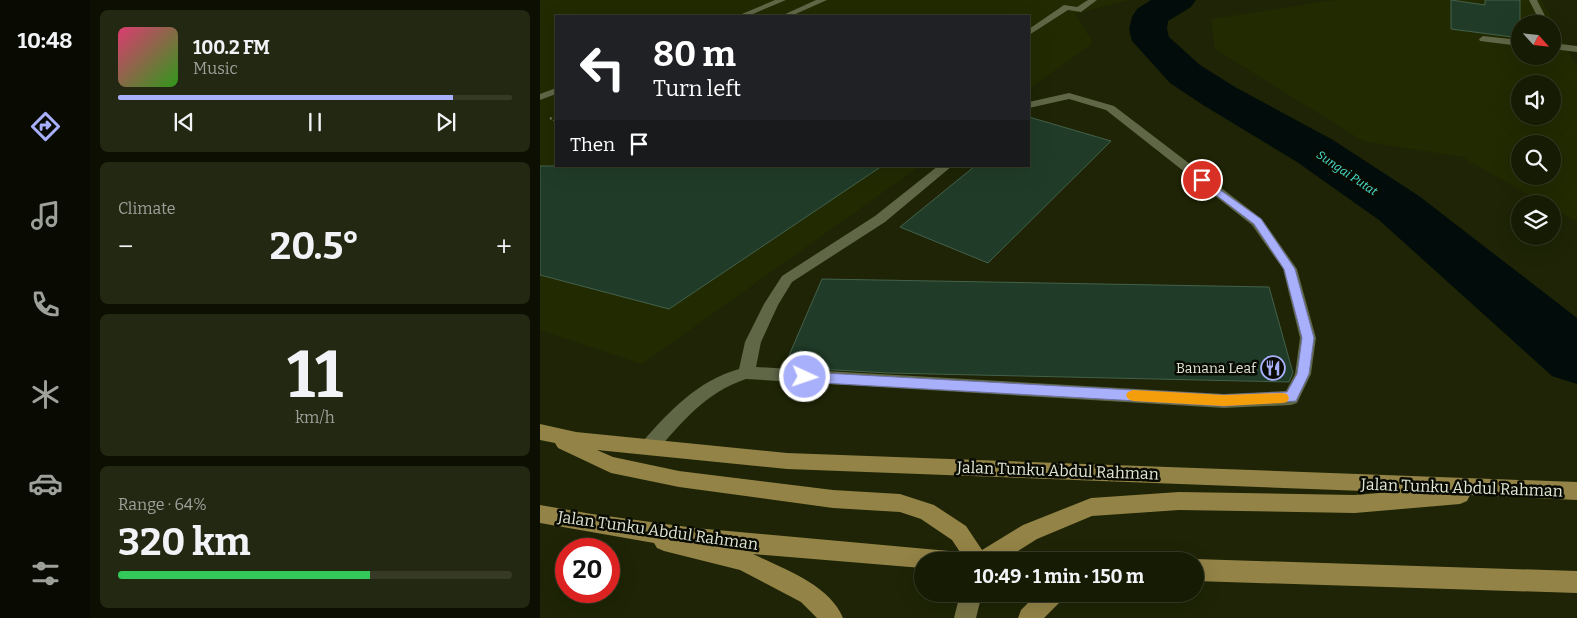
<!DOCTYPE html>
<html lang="en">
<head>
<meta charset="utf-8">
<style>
  body { margin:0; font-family:Bitter,serif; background:#232813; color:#f1f3f6; height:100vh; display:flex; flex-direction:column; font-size:19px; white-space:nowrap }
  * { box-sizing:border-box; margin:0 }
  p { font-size:16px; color:#9ea19a }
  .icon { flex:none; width:28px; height:28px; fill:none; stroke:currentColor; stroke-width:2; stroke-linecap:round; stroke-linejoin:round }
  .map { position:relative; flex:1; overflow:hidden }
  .panel { display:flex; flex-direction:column; gap:10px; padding:10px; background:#0c0f02; width:450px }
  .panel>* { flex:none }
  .top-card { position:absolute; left:15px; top:15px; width:475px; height:152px; border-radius:0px; box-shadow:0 5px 20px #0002,0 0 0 1px #353926; background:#202124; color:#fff; overflow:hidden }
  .needle { width:32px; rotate:117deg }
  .controls { position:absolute; left:971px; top:15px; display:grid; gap:10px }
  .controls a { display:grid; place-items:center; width:50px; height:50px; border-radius:50%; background:#161b04; box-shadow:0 5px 20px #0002,0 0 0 1px #353926; font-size:25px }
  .speed { position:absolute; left:15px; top:538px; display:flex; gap:10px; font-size:25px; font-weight:700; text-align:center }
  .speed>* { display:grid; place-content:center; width:65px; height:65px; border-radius:50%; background:#161b04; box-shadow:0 5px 20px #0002,0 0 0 1px #353926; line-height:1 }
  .speed .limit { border:8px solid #d22; background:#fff; color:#111 }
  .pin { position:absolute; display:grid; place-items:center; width:42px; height:42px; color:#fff; margin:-21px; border:2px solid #fff; border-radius:50%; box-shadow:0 1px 5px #0007 }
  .me { position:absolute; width:55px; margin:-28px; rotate:93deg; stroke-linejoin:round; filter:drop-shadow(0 0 4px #0008) }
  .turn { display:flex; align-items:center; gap:18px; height:105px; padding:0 15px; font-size:22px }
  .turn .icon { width:65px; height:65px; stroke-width:2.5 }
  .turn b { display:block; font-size:35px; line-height:42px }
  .then { display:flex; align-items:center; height:48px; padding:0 15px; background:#0003; gap:10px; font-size:19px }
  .big { font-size:38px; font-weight:700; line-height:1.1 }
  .panel .tile { flex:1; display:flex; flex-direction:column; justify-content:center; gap:8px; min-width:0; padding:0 18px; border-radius:8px; background:#232813 }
  .panel .dial { align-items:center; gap:0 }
  .dial b { font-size:65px; line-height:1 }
  .song { display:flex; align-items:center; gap:15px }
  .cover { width:60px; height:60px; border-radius:8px; background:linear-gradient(135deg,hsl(340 70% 55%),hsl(110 70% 35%)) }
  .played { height:5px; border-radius:2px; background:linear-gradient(90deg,#a8b0fc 85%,#353926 85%) }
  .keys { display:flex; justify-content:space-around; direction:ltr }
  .heat { display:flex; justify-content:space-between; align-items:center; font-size:28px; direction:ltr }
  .charge { height:8px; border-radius:4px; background:linear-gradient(90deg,#34c759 64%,#353926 0) }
  .trip { position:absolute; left:374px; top:552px; width:290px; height:50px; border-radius:25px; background:#161b04; box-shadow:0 5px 20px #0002,0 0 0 1px #353926; font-weight:700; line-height:50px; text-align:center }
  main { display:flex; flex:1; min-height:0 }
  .tab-bar { display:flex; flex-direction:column; width:90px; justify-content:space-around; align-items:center; background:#090b02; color:#9ea19a }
  .tab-bar .icon { width:35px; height:35px }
  .tab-bar .on { color:#a8b0fc }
  .tab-bar b { font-size:22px; color:#f1f3f6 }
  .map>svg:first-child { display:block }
  .built { fill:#222a02; fill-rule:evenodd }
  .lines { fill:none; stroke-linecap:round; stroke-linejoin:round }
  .river { fill:#020d0b; fill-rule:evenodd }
  .building { fill:#203c28; stroke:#44614b }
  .path { stroke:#6b7056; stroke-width:2.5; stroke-dasharray:2 2; stroke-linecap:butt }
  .service { fill:#5f6747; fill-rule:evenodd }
  .secondary { fill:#797546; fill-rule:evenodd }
  .primary { fill:#938346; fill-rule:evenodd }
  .route { fill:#a8b0fc; stroke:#6d72a4 }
  .slow { fill:#f59e0b }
  .labels { text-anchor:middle; stroke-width:5; stroke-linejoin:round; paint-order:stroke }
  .far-water-label { font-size:12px; font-style:italic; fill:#4ae1cf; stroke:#090b02 }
  .poi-label { font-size:14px; fill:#e1e6d4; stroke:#090b02; text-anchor:end }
  .near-street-label { font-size:16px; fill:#e1e6d4; stroke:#090b02 }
</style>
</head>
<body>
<main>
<nav class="tab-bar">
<b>10:48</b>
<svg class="icon on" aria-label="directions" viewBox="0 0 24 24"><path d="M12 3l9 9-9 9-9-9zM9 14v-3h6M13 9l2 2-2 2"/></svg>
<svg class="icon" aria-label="music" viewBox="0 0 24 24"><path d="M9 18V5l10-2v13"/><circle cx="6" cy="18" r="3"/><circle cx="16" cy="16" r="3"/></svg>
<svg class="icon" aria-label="phone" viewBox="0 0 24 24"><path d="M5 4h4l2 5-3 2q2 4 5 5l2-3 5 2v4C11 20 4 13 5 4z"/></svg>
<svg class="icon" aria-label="climate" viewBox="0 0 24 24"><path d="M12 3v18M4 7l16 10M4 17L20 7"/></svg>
<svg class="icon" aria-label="car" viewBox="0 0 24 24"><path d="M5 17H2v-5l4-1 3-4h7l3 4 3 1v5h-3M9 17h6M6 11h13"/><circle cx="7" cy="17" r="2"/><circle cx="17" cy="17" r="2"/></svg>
<svg class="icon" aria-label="filters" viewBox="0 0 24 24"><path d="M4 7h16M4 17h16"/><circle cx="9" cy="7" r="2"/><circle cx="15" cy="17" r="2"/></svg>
</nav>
<section class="panel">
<div class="tile">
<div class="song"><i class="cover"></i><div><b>100.2 FM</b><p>Music</p></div></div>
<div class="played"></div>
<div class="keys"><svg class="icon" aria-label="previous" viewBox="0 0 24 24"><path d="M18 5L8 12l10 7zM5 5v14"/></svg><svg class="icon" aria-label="pause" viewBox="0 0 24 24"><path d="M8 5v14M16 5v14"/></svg><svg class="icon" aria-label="next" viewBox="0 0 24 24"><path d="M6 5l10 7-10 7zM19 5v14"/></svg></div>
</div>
<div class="tile"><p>Climate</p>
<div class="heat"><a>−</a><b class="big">20.5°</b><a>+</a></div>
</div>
<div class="tile dial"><b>11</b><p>km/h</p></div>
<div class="tile"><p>Range · 64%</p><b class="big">320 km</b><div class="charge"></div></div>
</section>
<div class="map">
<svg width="1037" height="618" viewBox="0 0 1037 618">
  <rect width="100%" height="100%" fill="#1e2405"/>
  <path class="built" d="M0,0h588l-53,14 18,29 -64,46v-73h-473v150h364l-278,198 -102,-34z
    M795,0h207l35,68v154l-24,-14 -1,-4h-7l-83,-47 -99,-16 -148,-92 -4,-30zM980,24h32v32h-32zM980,84h32v32h-32zM980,144h32v32h-32z"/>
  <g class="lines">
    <path class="river" d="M611,0h45l-5,7 -23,14 -1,8 2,8 31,28 35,22 98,53 86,56 158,122v66l-25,-8 -173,-156 -82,-58 -94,-57 -33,-22 -38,-42 -3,-12 3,-12 5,-8z"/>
  </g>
  <path class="building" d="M911,0l34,5v-5h35v38l-69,-9z
    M489,117l82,24 -123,122 -88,-36 75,-61h54z
    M0,166h342l-213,143 -129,-34z
    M282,279l447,8 24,86 -4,9 -401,-9 -104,-6z"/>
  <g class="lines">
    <path class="path" d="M10,118l6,3"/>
    <path class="service" d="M235,0h11l-38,16h-11z
      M276,0h11l-36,16h-10z
      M548,0h9l-16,12 -13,-2 -39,25v-6l35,-24 13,2z
      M989,0h8l12,24h-8z
      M943,36l37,4v6l-40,-5 -1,-2z
      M1012,43l25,3v6l-25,-3z
      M16,88v6l-16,6v-6z
      M529,93l45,13 148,113 35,50 19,69 -5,36 -14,29 -6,2 -67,3 -478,-29c-40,13 -64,43 -91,74l-6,2 -6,-2 -3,-6 3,-6c28,-31 54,-60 96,-72l6,-27 19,-38 18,-28 93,-60 63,-50h14l-67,56 -93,60 -14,23 -17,37 -5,25 468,27 62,-3 9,-17 5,-36 -17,-69 -31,-44 -146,-115 -37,-11 -40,9v-6z"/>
    <path class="secondary" d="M420,594h22l-6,24h-22z"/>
    <path class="primary" d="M0,424l36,8 211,21 790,29v18l-107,-5 -3,6 -7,3 -105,9 -176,-3 -87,6 -55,23 -35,22h-80v7l-169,-14c30,15 76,30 90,64h-26l-16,-16 -61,-32 -76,-19 -7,-3 -3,-5 -114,-20v-18l52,9 103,14 265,24 -8,-12 -31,-21 -21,-7 -67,-4 -154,-21 -68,-14 -53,-25 -3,-5 -15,-3zM57,450l190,19 604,23 -36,3 -176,-3 -88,6 -68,27 -41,25 -16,-24 -32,-21 -34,-11 -67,-4 -154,-19 -66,-14z
      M655,559l382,12v22l-382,-12v-20h-4z
      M497,594h26l-3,8 -16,16h-26l3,-8z"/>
  </g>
  <path class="route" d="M662,177l59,42 34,50 19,69 -5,36 -13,27 -72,5 -419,-24 -4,-2 -2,-3 2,-3 4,-2 419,23 63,-3 10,-18 5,-36 -18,-69 -30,-45 -55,-42v-4z"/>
  <path class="slow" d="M593,390l91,5 58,-2 5,1 2,4 -2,4 -5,1 -58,3 -91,-5 -5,-2 -2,-4 2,-3z"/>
  <defs>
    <g id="restaurant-ring" transform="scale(1.25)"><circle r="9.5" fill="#090b02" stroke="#a8b0fc" stroke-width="1.5"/><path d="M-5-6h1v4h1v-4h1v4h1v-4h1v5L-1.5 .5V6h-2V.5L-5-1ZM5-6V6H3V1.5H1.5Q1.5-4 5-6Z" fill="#a8b0fc"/></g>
  </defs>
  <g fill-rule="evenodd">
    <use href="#restaurant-ring" x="733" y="368"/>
  </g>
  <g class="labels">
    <g class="far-water-label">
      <text transform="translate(807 173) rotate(34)" y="4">Sungai Putat</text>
    </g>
    <g class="poi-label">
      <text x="716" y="373">Banana Leaf</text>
    </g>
    <g class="near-street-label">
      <text transform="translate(518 470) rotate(2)" y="6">Jalan Tunku Abdul Rahman</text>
      <text transform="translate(922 487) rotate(2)" y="6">Jalan Tunku Abdul Rahman</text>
      <text transform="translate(118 530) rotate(8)" y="6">Jalan Tunku Abdul Rahman</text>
    </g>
  </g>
</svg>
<div class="controls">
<a><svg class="needle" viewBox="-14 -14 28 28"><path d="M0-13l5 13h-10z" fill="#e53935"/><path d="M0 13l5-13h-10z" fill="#9ea19a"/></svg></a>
<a><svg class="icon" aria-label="sound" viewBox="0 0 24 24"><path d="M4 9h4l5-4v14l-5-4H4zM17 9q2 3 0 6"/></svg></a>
<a><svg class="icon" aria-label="search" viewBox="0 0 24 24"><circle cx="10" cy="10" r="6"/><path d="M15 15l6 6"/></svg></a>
<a><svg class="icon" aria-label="layers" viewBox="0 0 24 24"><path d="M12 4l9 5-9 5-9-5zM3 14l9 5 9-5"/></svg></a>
</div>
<div class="speed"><div class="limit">20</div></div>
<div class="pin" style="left:662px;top:180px;background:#d93025"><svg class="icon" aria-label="arrive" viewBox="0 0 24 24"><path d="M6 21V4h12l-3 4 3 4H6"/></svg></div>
<svg class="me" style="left:265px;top:377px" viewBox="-20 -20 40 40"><circle r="17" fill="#a8b0fc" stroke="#fff" stroke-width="3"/><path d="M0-11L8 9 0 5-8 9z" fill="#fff"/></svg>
<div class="trip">10:49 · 1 min · 150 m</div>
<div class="top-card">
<div class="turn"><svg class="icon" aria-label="left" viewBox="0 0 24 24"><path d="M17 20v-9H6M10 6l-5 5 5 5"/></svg><div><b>80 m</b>Turn left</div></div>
<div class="then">Then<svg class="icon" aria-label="arrive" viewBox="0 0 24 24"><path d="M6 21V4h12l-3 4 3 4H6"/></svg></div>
</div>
</div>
</main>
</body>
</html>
